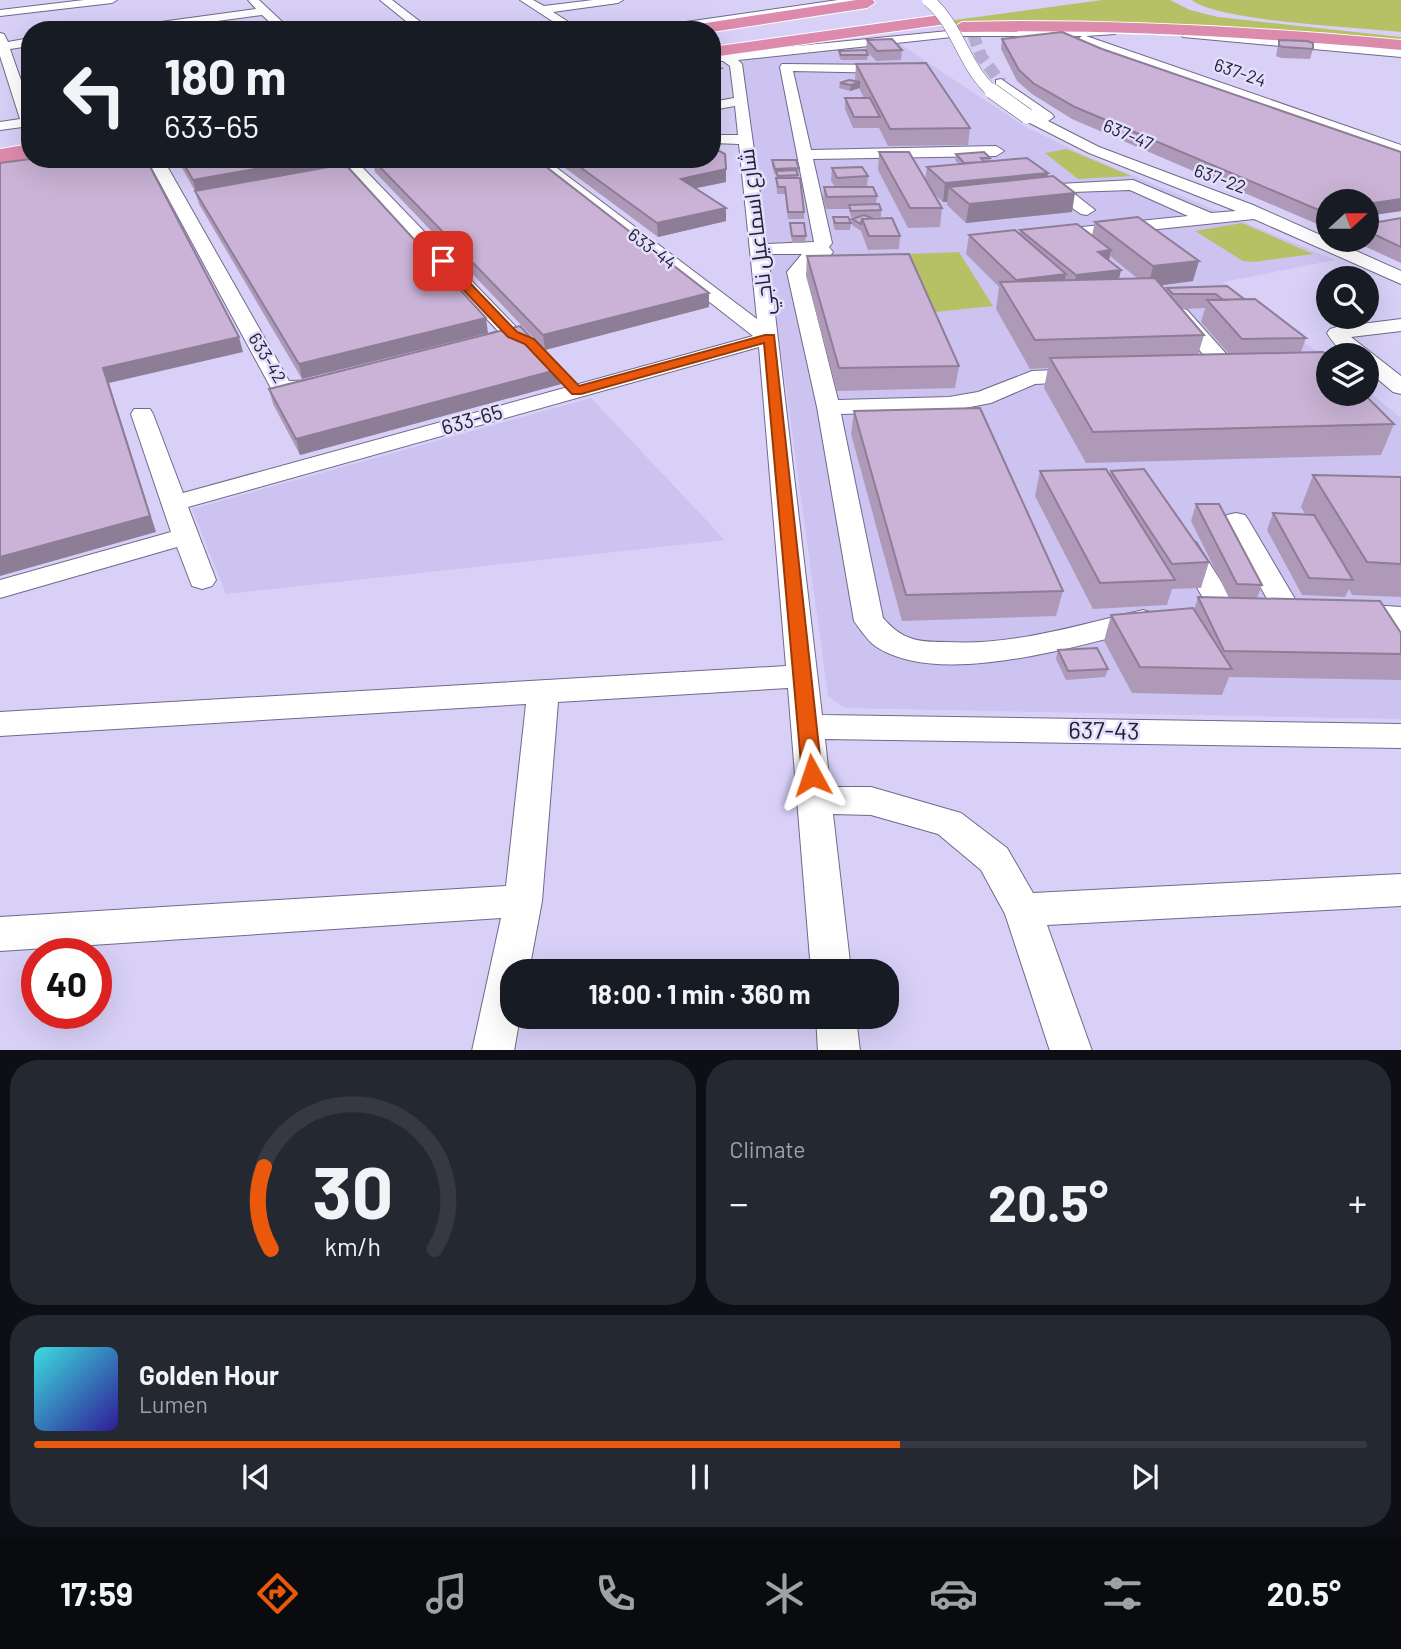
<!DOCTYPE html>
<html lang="en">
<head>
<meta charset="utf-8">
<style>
  body { margin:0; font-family:Barlow,Cairo,sans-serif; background:#242831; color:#f1f3f6; height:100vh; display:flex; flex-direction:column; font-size:26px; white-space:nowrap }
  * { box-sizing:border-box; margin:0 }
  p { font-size:23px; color:#9ea1a6 }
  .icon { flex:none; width:38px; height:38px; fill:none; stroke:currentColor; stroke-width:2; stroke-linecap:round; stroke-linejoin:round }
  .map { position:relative; height:1050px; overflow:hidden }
  .side { display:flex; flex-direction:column; gap:10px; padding:10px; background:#0d0f14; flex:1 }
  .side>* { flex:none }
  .banner { position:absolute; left:21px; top:21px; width:700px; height:147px; border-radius:28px; box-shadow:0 7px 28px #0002; background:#171b24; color:#f1f3f6; overflow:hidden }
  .needle { width:46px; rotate:69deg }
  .controls { position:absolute; left:1316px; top:189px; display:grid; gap:14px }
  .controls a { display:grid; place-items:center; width:63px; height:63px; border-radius:50%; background:#171b24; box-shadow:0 7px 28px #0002; font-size:35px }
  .speed { position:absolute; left:21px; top:938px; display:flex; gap:14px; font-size:35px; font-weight:700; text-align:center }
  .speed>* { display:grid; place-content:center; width:91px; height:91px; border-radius:50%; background:#171b24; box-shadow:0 7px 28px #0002; line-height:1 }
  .speed .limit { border:10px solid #d22; background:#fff; color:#111 }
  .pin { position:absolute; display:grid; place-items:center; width:60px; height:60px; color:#fff; margin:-30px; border-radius:14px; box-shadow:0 4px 10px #0006 }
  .me { position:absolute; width:77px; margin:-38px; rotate:355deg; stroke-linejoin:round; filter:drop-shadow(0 0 5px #0008) }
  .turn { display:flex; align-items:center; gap:24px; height:147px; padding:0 28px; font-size:32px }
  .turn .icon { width:91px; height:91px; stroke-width:2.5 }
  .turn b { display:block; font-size:49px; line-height:60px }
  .big { font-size:52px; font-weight:700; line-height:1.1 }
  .side .card { flex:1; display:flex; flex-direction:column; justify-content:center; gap:10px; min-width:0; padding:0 24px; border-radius:28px; background:#242831 }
  .side .dial { align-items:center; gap:0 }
  .dial svg { height:182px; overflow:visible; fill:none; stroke:#363941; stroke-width:7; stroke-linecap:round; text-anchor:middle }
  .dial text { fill:#f1f3f6; stroke:none }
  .song { display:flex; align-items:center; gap:21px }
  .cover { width:84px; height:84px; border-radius:10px; background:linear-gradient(135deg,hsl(180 70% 55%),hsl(250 70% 35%)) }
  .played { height:7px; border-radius:4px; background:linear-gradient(90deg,#ea580c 65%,#363941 65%) }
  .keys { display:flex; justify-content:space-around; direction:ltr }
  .heat { display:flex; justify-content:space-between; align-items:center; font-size:38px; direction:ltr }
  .side .tiles { flex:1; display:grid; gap:10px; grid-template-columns:1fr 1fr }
  .card:last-child { grid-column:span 2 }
  .trip { position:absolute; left:500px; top:959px; width:399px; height:70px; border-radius:28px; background:#171b24; box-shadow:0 7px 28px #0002; font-weight:700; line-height:70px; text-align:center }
  .tabs { display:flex; height:112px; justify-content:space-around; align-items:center; background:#090b0e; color:#9ea1a6 }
  .tabs .icon { width:49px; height:49px }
  .tabs .on { color:#ea580c }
  .tabs b { font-size:32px; color:#f1f3f6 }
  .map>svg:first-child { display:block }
  .built { fill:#ccc3f0 }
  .green { fill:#b6c165 }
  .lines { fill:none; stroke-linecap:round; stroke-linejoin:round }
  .minor-tunnel { stroke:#b4adcf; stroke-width:12; stroke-dasharray:12 6; stroke-linecap:butt }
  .minor-casing { stroke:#70698b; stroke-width:2 }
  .highway-casing { stroke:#fff; stroke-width:2 }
  .minor { fill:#fff; fill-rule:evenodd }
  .highway { fill:#dd8bac; fill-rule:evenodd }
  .minor-bridge-far1-casing { stroke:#70698b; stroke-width:13; stroke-linecap:butt }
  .minor-bridge-casing { stroke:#70698b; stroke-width:16; stroke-linecap:butt }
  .minor-bridge-far1 { stroke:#fff; stroke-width:12 }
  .minor-bridge { stroke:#fff; stroke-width:15 }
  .wall { fill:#ae9ab8; fill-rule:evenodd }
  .shaded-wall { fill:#8d7d96 }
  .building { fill:#cab3d6; stroke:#8d7d96; stroke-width:2 }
  .route { fill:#ea580c; stroke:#983908; stroke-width:2 }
  .labels { text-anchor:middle; stroke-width:5; stroke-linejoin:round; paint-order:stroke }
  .far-street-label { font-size:18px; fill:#23202e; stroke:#e4defe }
  .street-label { font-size:21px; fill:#23202e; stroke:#e4defe }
  .near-street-label { font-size:24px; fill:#23202e; stroke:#e4defe }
</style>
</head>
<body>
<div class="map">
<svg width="1401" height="1051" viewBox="0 0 1401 1051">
  <rect width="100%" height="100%" fill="#d8d0f7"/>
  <path class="built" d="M900,44l124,82 60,29 251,105 -112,22 105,78v34h39v-4l34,28v301l-556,-11 -17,-12 -86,-632 3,-6 5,-3z
    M591,398l134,142 -499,54 -34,-85z"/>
  <path class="green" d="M1102,0h68l20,10 28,7 183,20v7l-369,-22 -122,4z
    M1192,0h209v32c-40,-4 -184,-11 -209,-32z
    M1067,149l64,27 -53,3 -33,-26z
    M1242,223l71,31 -59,8 -11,-1 -48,-30z
    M959,252l34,54 -58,6 -30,-58z"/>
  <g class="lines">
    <path class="minor-tunnel" d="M973,34l8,22 20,27"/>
    <g class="minor-casing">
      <path id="minor" d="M84,0h33l-5,3 -112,13v-6z
        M248,0h11l32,30h-13l-16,-15 -111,15h-33l6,-3 132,-18z
        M380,0h12l39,30h-14z
        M520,0h13l11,6 49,-6h30l-5,3 -65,9 28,18h-15z
        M838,0h28l-5,3 -184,27h-32l6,-3z
        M965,30h150v4l-29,2 315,109v10l-321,-113 -2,-3 4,-3h-121l-2,-2z
        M948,31l6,4 -2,2 -214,23 4,4 25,180 47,-2 -34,-175 2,-3 109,1 6,4 -6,4 -98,-2 18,79 185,-4 8,5 -8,5 -183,3 19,84 -3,4 4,5 -3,4 -10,1 -14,16 32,127 111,-3 29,-5 54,-21 49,-2 8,2 3,5 -3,5 -54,3 -44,19 -42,8 -108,3 42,204c9,10 17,17 30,21 10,3 22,3 33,3 67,4 132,-17 197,-32l10,3 5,7 -5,7 -10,3c-69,16 -205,59 -268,16 -8,-6 -15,-17 -21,-25l-37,-214 -30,-135 15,-18h-34l54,461 579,9v24l-576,-9 5,48h41l90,26 46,35 26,45 368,-19v32l-354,19 45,126h-42l-45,-137 -24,-44 -43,-36 -67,-19 -38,-1 18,157h-40l-23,-283 -230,14 -16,199 -13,70h-16v46h7l-6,34h-42l29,-133 -501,33v-34l506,-31 20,-182 -526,32v-24l786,-46 -27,-319 -571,160 28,73 -4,6 -10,3 -10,-3 -15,-39 -177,51v-18l171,-48 -40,-118 3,-5h16l3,5 30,79 570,-157 -226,-177h18l212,160 -18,-175 -27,-1v-8h26l-3,-29 -23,4v-8l22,-4 -4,-32 -7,-5h-10l-1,-11 14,3z
        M1187,31l214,18v8l-218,-20 -2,-2z
        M0,33l4,1 4,8 22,-4v8l-20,3 20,57v20l-30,4v-8l20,-3 -20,-63z
        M1001,79l51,35 2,3 -6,4 51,26 154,58 148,66v13l-147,-65 -201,21 -6,-1 -3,-4 9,-5 135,-14 -58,-26 -58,2 23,18 -8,5 -6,-1 -42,-29 -2,-3 2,-3h12l8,5 74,-4 78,33 25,-2 -147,-58 -67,-34v-6l7,-1 -33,-26v-6z
        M147,159h16l126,222 35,-1 3,5 -3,5 -36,7 -16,-7z
        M356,165l6,2 157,163 3,4 -3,4 -33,9 -7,-2 -3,-4 3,-4 19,-6 -148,-158 -2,-3z
        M1180,308l7,2 50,56 3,5 -3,5h-16l-48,-58 -3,-4 3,-4z
        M1401,319v12l-50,6 50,39v18l-8,-2 -26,-22v-15c-22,0 -28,-3 -40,-22l3,-4 7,-2z
        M1236,513l9,2 4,6 53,90 -4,7 -10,3 -10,-3 -4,-7 -51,-90 4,-6z
        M1186,540l10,2 38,60 4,7 -4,7 -10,2 -10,-2 -41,-68 3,-6z
        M1355,604l46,3v27l-10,-3 -4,-7 -42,-3 -4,-7 4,-7z
        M816,1017h40l4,34h-42z"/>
    </g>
    <g class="highway-casing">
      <path id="highway" d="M856,0h17l2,3 -8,5 -155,24v-2h-27l8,-5z
        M940,15l8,5 -2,4 -234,33v-10z
        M1017,21c128,0 256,7 384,19v10c-146,-13 -292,-21 -439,-18l-8,-5 8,-5z
        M30,144v14l-30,5v-14z"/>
    </g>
    <use href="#minor" class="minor"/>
    <use href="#highway" class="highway"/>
    <g class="minor-bridge-far1-casing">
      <path id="minor-bridge-far1" d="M928,0c31,25 35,67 66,93"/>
    </g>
    <g class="minor-bridge-casing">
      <path id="minor-bridge" d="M992,91l35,25"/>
    </g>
    <use href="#minor-bridge-far1" class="minor-bridge-far1"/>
    <use href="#minor-bridge" class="minor-bridge"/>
  </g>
  <path class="wall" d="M1002,39l399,172 -34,5v-15h-39v21l-11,2 -245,-105 -40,-25 -15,-13 -16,-32z
    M867,40l35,10 -1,10 -25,1 -10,-11z
    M1279,40l34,9 -3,10 -29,-1 -5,-2z
    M839,51l29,4 -1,5h-26l-2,-4z
    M856,64l114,64 -2,17 -80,1 -9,-18h-26l-8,-19v-11h19l-5,-10 -9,3 -11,-3 1,-5 16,-2 -1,-1z
    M879,152l46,27 2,-12 32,-3 -4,-4 1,-6 34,4v3l58,16 24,35 -106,11 -19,-18v-3h-4l-8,-7 7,13 -2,19 -32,1 -30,-58z
    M177,159h359l173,148 -164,43 -170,-178 -2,-11 -27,5 142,167 -186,46 -103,-175 -4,-13z
    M553,159h159l14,23 -30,6 30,33 -68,16z
    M772,160l27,8 -1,10 6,34v7h-16l-3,-25h-8l-1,-19h-1l-3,-9z
    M832,168l36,8 -1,11 10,9 -1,8 5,6v7h-12l31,19 -1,13 -31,1 -7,-19 -9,-6v-6l5,-2h-6l-2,-8h-23l-3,-9 1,-13h11l-4,-6z
    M833,217l18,6 -1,7h-15l-2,-6z
    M1401,218v45l-50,-23h16v-16z
    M1095,222l98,59 -31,4 4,6 1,-3 60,-2 17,13 62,39 -5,14 93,72 -13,31 -295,8 -42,-75 4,-20 -18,1 -34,-60 3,-22 -33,-33 3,-19 51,-1v-4l72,5zM1110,256l27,22 -18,1 2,-9 -12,-9zM1205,308l-4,14 28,32 -31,1 6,-20 -23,-26z
    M790,223l16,13 -1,7h-13z
    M807,256l152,110 -4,22 -118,3 -31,-115z
    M561,384l-261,71 -27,-51 -4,-15z
    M854,411l209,180 -7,25 -154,5 -51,-187z
    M1040,471l69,4 2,-4 98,91 -8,26 -29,1 -5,16 -74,4 -58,-113z
    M1313,475l88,2v120l-49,-2 -3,-6 -4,8 -43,-2 -35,-65 6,-17 32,1 -4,-7z
    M1196,504l66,81 -5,13 144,35v47l-172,-3 -7,18 -90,-2 -28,-52 7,-26 83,-5 4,-13 31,1 -38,-77z
    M1058,650l50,19 -3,8 -39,3 -10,-21z"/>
  <path class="shaded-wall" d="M721,68v10l-9,2v-11z
    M860,82v6l-10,3 1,-6z
    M716,89v11l-4,1v-11z
    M312,159h72h-12l1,2 -177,31 -3,-12z
    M726,169v13l-44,9 -1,-12z
    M1048,173l-3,19 -96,-5 -2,15h-4l2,-19z
    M1075,193l-3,19 -106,11 3,-19z
    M1401,199v12l-34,5v-12z
    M726,208v13l-68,16 -1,-14z
    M1328,210v12l-11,2 4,-13z
    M1111,250l-4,20 -9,-18z
    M1199,261l-6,20 -45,6 5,-21z
    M1121,270l-5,21 -44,5 4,-21z
    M1066,274l-5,21 -48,6 3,-21z
    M709,293v14l-164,43 -2,-15z
    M486,318l2,15 -186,46 -3,-15z
    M239,337l4,15 -134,31 47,149 -156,44v-19l103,-189z
    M560,369l1,15 -261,71 -4,-16z"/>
  <path class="building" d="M1062,32l40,17 299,103v47l-34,5v-3h-39v9l-7,1 -246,-104 -42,-24 -14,-13 -17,-31z
    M892,39l10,11 -25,1 -10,-11z
    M1279,40l28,1 6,2v6l-29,-2 -5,-1z
    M866,50l2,5h-27l-2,-4z
    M712,63l9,5 -9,1z
    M926,63l44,65 -80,1 -34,-65z
    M849,80l11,2 -9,3 -11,-2z
    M845,98h25l10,19h-26z
    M712,147l13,7 1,15 -45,10 45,29 -69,15 -88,-64h143z
    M879,152h30l33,56h-32z
    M984,152l6,6h-9l3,4 -20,1 -8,-9z
    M1027,158l21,15 -103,10 -18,-16z
    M30,159h116l93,178 -136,31 47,148 -150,41v-394z
    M181,159h131l-119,21z
    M372,159h164l173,134 -166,42z
    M772,160h24l3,8 -24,1z
    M345,164l141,154 -187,46 -104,-173z
    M862,167l6,9 -31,2 -5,-10z
    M796,170l2,5 -20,1 -2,-5z
    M1053,176l22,17 -106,11 -20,-17z
    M776,178h24l4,34h-16l-3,-25h-7z
    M824,187h49l4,9 -50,1z
    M879,204l2,6 -30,1 -2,-6z
    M864,215l10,4h-12l-1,5 -9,-5z
    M833,217h15l3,6h-16z
    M1138,217l61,44 -46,5 -58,-44z
    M892,218l8,18h-31l-7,-17z
    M1401,218v29l-34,-16v-7z
    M790,223h14l2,13h-14z
    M1077,224l34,26 -13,2 23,18 -45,5 -56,-45z
    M1015,230l51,44 -50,6 -47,-45z
    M909,254l50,112 -120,2 -32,-112z
    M1155,278l49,57 -169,5 -35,-58z
    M1227,286l17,13 -21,1 -7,-6h-43l-6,-6z
    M1255,299l51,39 -64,1 -35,-39z
    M520,326l40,43 -264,70 -27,-50z
    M1323,352l5,5v37h36l30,30 -301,8 -43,-74z
    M980,408l83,183 -157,4 -52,-184z
    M1106,469l69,111 -75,3 -60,-112z
    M1144,469l65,93 -37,2 -61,-93z
    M1313,475l88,2v87l-34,-2z
    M1196,504h23l43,81 -25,-1z
    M1273,513l41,2 39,65 -44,-2z
    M1198,597l182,4 21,32v21l-177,-3z
    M1193,608l39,61 -92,-2 -29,-52z
    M1097,648l11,21 -40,2 -10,-21z"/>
  <path class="route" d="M439,259h8l70,73 17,7 45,47 186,-51h9l48,440 -3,6 -7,2 -7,-2 -3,-6 -38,-432 -183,51h-9l-47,-50 -17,-7 -69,-73z"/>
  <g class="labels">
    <g class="far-street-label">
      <text transform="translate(1240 73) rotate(19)" y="6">637-24</text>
      <text transform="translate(1128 135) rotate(23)" y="6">637-47</text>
      <text transform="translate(1220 179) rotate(20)" y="6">637-22</text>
      <text transform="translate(652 249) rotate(37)" y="6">633-44</text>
      <text transform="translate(267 358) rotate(59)" y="6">633-42</text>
    </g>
    <g class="street-label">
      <text transform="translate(757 232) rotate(-97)" y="7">شارع اسماعيل ناجي</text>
      <text transform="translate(472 420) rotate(-16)" y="7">633-65</text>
    </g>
    <g class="near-street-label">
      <text transform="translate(1104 731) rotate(1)" y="8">637-43</text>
    </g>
  </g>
</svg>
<div class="controls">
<a><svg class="needle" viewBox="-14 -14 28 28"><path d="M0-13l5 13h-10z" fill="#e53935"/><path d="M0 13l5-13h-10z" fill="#9ea1a6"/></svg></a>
<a><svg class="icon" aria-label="search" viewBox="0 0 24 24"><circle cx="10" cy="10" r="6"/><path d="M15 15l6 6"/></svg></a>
<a><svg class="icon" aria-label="layers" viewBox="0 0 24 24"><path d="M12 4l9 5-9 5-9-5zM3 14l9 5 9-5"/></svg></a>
</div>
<div class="speed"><div class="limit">40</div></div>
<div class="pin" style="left:443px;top:261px;background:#d93025"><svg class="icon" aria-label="arrive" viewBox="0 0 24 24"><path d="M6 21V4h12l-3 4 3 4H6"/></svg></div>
<svg class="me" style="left:812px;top:775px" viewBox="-20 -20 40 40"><path d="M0-17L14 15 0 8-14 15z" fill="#ea580c" stroke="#fff" stroke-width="4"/></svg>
<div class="trip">18:00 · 1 min · 360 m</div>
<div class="banner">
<div class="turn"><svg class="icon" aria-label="left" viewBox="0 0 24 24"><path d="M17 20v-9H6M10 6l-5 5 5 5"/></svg><div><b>180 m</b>633-65</div></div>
</div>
</div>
<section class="side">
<div class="tiles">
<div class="card dial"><svg viewBox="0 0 100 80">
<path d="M14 69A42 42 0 1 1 86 69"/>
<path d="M14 69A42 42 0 0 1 11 33" stroke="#ea580c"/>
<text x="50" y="56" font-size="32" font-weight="700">30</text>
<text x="50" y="72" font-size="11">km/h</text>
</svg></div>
<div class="card"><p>Climate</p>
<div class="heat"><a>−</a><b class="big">20.5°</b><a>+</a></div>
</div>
<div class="card">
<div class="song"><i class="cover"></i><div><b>Golden Hour</b><p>Lumen</p></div></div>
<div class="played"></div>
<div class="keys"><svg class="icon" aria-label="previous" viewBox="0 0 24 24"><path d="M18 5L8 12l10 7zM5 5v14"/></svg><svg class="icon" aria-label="pause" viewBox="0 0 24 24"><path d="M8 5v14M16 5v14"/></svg><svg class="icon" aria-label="next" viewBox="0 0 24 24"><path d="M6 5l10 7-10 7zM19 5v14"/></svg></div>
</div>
</div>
</section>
<nav class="tabs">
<b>17:59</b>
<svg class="icon on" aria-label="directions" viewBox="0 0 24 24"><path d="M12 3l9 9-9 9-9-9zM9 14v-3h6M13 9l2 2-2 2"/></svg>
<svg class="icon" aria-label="music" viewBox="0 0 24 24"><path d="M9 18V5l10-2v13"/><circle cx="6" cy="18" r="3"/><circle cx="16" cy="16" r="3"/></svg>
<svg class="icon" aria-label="phone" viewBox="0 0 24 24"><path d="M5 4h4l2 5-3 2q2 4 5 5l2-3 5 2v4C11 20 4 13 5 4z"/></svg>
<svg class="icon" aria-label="climate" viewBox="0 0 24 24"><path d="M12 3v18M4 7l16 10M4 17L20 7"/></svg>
<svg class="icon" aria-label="car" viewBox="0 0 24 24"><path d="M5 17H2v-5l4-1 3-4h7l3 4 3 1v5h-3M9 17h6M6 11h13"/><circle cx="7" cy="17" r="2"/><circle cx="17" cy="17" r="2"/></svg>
<svg class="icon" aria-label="filters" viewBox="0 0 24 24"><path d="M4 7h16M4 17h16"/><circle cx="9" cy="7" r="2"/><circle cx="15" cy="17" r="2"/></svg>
<b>20.5°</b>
</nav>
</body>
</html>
